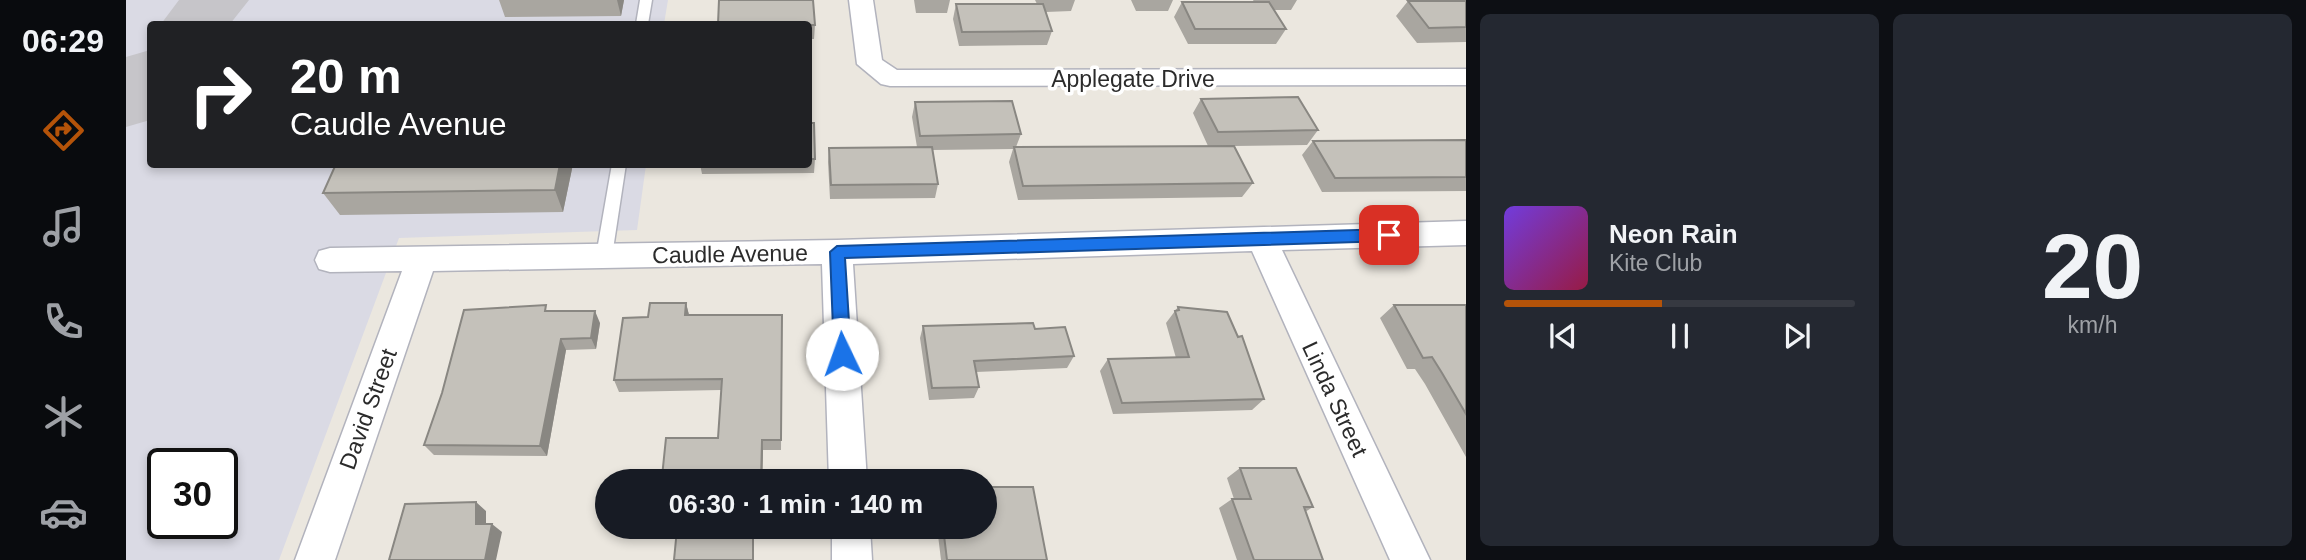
<!DOCTYPE html>
<html lang="en">
<head>
<meta charset="utf-8">
<style>
  body { margin:0; font-family:Arial,sans-serif; background:#242831; color:#f1f3f6; height:100vh; display:flex; flex-direction:column; font-size:26px; white-space:nowrap }
  * { box-sizing:border-box; margin:0 }
  p { font-size:23px; color:#9ea1a6 }
  .icon { flex:none; width:38px; height:38px; fill:none; stroke:currentColor; stroke-width:2; stroke-linecap:round; stroke-linejoin:round }
  .map { position:relative; flex:1; overflow:hidden }
  .side { display:flex; flex-direction:column; gap:14px; padding:14px; background:#0d0f14; width:840px }
  .side>* { flex:none }
  .banner { position:absolute; left:21px; top:21px; width:665px; height:147px; border-radius:7px; box-shadow:0 4px 10px #0003; background:#202124; color:#fff; overflow:hidden }
  .speed { position:absolute; left:21px; top:448px; display:flex; gap:14px; font-size:35px; font-weight:700; text-align:center }
  .speed>* { display:grid; place-content:center; width:91px; height:91px; border-radius:50%; background:#171b24; box-shadow:0 4px 10px #0003; line-height:1 }
  .speed .limit { border:4px solid #111; border-radius:10px; background:#fff; color:#111 }
  .pin { position:absolute; display:grid; place-items:center; width:60px; height:60px; color:#fff; margin:-30px; border-radius:14px; box-shadow:0 4px 10px #0006 }
  .me { position:absolute; width:77px; margin:-38px; rotate:357deg; stroke-linejoin:round; filter:drop-shadow(0 0 5px #0008) }
  .turn { display:flex; align-items:center; gap:24px; height:147px; padding:0 28px; font-size:32px }
  .turn .icon { width:91px; height:91px; stroke-width:2.5 }
  .turn b { display:block; font-size:49px; line-height:60px }
  .side .tile { flex:1; display:flex; flex-direction:column; justify-content:center; gap:10px; min-width:0; padding:0 24px; border-radius:10px; background:#242831 }
  .side .dial { align-items:center; gap:0 }
  .dial b { font-size:91px; line-height:1 }
  .song { display:flex; align-items:center; gap:21px }
  .cover { width:84px; height:84px; border-radius:10px; background:linear-gradient(135deg,hsl(260 70% 55%),hsl(340 70% 35%)) }
  .played { height:7px; border-radius:4px; background:linear-gradient(90deg,#b45309 45%,#363941 45%) }
  .keys { display:flex; justify-content:space-around; direction:ltr }
  .side .tiles { flex:1; display:grid; gap:14px; grid-template-columns:repeat(2,1fr) }
  .trip { position:absolute; left:469px; top:469px; width:402px; height:70px; border-radius:35px; background:#171b24; box-shadow:0 4px 10px #0003; font-weight:700; line-height:70px; text-align:center }
  main { display:flex; flex:1; min-height:0 }
  .menu { display:flex; flex-direction:column; width:126px; justify-content:space-around; align-items:center; background:#090b0e; color:#9ea1a6 }
  .menu .icon { width:49px; height:49px }
  .menu .current { color:#b45309 }
  .menu b { font-size:32px; color:#f1f3f6 }
  .map>svg:first-child { display:block }
  .airport { fill:#dadae4; fill-rule:evenodd }
  .lines { fill:none; stroke-linecap:round; stroke-linejoin:round }
  .taxiway { fill:#c6c5c9; fill-rule:evenodd }
  .service-casing { stroke:#b2b3bd; stroke-width:3 }
  .minor-casing { stroke:#b2b3bd; stroke-width:3 }
  .service { fill:#fff; fill-rule:evenodd }
  .minor { fill:#fff; fill-rule:evenodd }
  .wall { fill:#a9a6a0 }
  .shaded-wall { fill:#898782 }
  .building { fill:#c4c1ba; stroke:#898782; stroke-width:2 }
  .route { fill:#1a73e8; stroke:#114b97; stroke-width:2 }
  .labels { text-anchor:middle; stroke-width:7; stroke-linejoin:round; paint-order:stroke }
  .street-label { font-size:23px; fill:#2b2b2b; stroke:#fff }
</style>
</head>
<body>
<main>
<nav class="menu">
<b>06:29</b>
<svg class="icon current" aria-label="directions" viewBox="0 0 24 24"><path d="M12 3l9 9-9 9-9-9zM9 14v-3h6M13 9l2 2-2 2"/></svg>
<svg class="icon" aria-label="music" viewBox="0 0 24 24"><path d="M9 18V5l10-2v13"/><circle cx="6" cy="18" r="3"/><circle cx="16" cy="16" r="3"/></svg>
<svg class="icon" aria-label="phone" viewBox="0 0 24 24"><path d="M5 4h4l2 5-3 2q2 4 5 5l2-3 5 2v4C11 20 4 13 5 4z"/></svg>
<svg class="icon" aria-label="climate" viewBox="0 0 24 24"><path d="M12 3v18M4 7l16 10M4 17L20 7"/></svg>
<svg class="icon" aria-label="car" viewBox="0 0 24 24"><path d="M5 17H2v-5l4-1 3-4h7l3 4 3 1v5h-3M9 17h6M6 11h13"/><circle cx="7" cy="17" r="2"/><circle cx="17" cy="17" r="2"/></svg>
</nav>
<div class="map">
<svg width="1340" height="560" viewBox="0 0 1340 560">
  <rect width="100%" height="100%" fill="#ebe7df"/>
  <path class="airport" d="M0,0h542l-4,24h-514v140l496,1 -9,65 -238,8 -120,322h-153zM37,464h59v59h-59z"/>
  <g class="lines">
    <path class="taxiway" d="M53,0h70l-19,24h-69z
      M24,50v70l-24,7v-70z"/>
    <g class="service-casing">
      <path id="service" d="M514,0h12l-4,24h-12z
        M486,164h14l-14,92 -3,4h-10l-3,-4z"/>
    </g>
    <g class="minor-casing">
      <path id="minor" d="M723,0h24l9,60 15,10 569,-1v16l-576,1 -9,-2 -24,-20z
        M1340,221v24l-184,5 148,310h-40l-138,-309 -399,13 14,217h-38l-7,-217 -389,7 -98,289h-40l107,-289 -72,1 -11,-3 -4,-9 4,-9 11,-3 507,-8z
        M706,527h38l2,33h-40z"/>
    </g>
    <use href="#service" class="service"/>
    <use href="#minor" class="minor"/>
  </g>
  <path class="wall" d="M373,0h125l-3,16 -116,1z
    M788,0h36l-3,13h-31z
    M909,0h40l-4,11 -25,1 6,19 -5,14 -88,1 -6,-27 3,-15h81z
    M1005,0h42l-5,11h-32z
    M1127,0h44l-6,10h-17l12,19 -10,15h-88l-14,-27 8,-15h72z
    M1282,1h58v41l-49,1 -21,-27z
    M682,24l7,1 -1,14h-6z
    M1075,99l117,31 -11,15 -73,1 19,37 -11,14 -224,3 -9,-38 4,-13 -81,1 6,34 -3,14 -105,1 -2,-37 1,-14 88,-1 -5,-30 3,-15 106,32 -5,13 192,-1 -15,-33z
    M682,123l7,36 -1,14 -112,1 -2,-10h108z
    M1340,140v51l-144,1 -20,-37 11,-14z
    M210,164h237l-10,48 -223,3 -17,-22z
    M560,303l3,12h93l-1,135h-18l-1,31h-98l-2,-4 56,-39 3,-48 -102,2 -5,-12z
    M1268,305h72v152l-41,-73 -10,-15h-8l-27,-51z
    M1052,307l86,92 -12,11 -139,4 -13,-43 8,-12 68,-1 -10,-35z
    M423,311l51,12 -4,26 -30,1 -19,106 -113,-1 -10,-10z
    M797,326l112,3 39,27 -7,12 -91,4 3,15 -5,11 -45,2 -9,-62z
    M1114,468l73,39 -8,5 18,48h-86l-18,-52 13,-9h2l-7,-21z
    M811,527h48l62,33h-106z"/>
  <path class="shaded-wall" d="M491,0h7l-3,16z
    M434,164h13l-10,48 -8,-22z
    M560,303l3,12h-4z
    M469,311l5,12 -4,26 -5,-11z
    M435,339l5,11 -19,106 -7,-10z
    M636,440l1,10 -1,31h-1z
    M350,502l10,9v21l-10,-8z
    M366,524l10,8 -6,28h-11z
    M627,527h1v33h-1z"/>
  <path class="building" d="M593,0h94l2,25 -97,-1z
    M1282,1h58v26l-37,1z
    M1056,2h87l17,27h-91z
    M830,4h87l9,27 -90,1z
    M1172,97l20,33 -100,2 -17,-33z
    M886,101l9,33 -101,2 -5,-34z
    M682,123h6l1,36h-7z
    M1340,140v37l-131,1 -22,-37z
    M1108,146l19,37 -230,3 -9,-39z
    M806,147l6,37 -107,1 -2,-37z
    M210,164h224l-5,26 -232,3z
    M524,303h36l-1,12h97l-1,125h-19l-1,41h-69l1,-7 -31,3 4,-39h52l4,-59 -108,1 9,-62 25,-1z
    M420,305l-1,6h50l-4,27 -30,1 -21,107 -116,-1 18,-52 22,-83z
    M1268,305h72v109l-24,-41 -10,-16 -9,1z
    M1052,307l49,5 11,25 4,-1 22,63 -142,4 -14,-44 81,-2 -14,-46 4,-1z
    M907,323l2,6 30,-2 9,29 -100,5 5,26 -47,1 -9,-62z
    M1114,468h56l17,39h-9l19,53h-69l-22,-61h19z
    M859,487h48l14,73h-100l-4,-33h42z
    M350,502v22h16l-7,36h-96l16,-56z
    M562,527h65v33h-79l3,-31h11z"/>
  <path class="route" d="M1263,229l8,6 -8,6 -544,17 6,96 -9,7 -8,-7 -4,-102 7,-6z"/>
  <g class="labels">
    <g class="street-label">
      <text x="1007" y="87">Applegate Drive</text>
      <text transform="translate(604 254) rotate(-1)" y="8">Caudle Avenue</text>
      <text transform="translate(1209 399) rotate(65)" y="8">Linda Street</text>
      <text transform="translate(242 409) rotate(-70)" y="8">David Street</text>
    </g>
  </g>
</svg>
<div class="speed"><div class="limit">30</div></div>
<div class="pin" style="left:1263px;top:235px;background:#d93025"><svg class="icon" aria-label="arrive" viewBox="0 0 24 24"><path d="M6 21V4h12l-3 4 3 4H6"/></svg></div>
<svg class="me" style="left:716px;top:354px" viewBox="-20 -20 40 40"><circle r="19" fill="#fff"/><path d="M0-13L10 11 0 6-10 11z" fill="#1a73e8"/></svg>
<div class="trip">06:30 · 1 min · 140 m</div>
<div class="banner">
<div class="turn"><svg class="icon" aria-label="right" viewBox="0 0 24 24"><path d="M7 20v-9h11M14 6l5 5-5 5"/></svg><div><b>20 m</b>Caudle Avenue</div></div>
</div>
</div>
<section class="side">
<div class="tiles">
<div class="tile">
<div class="song"><i class="cover"></i><div><b>Neon Rain</b><p>Kite Club</p></div></div>
<div class="played"></div>
<div class="keys"><svg class="icon" aria-label="previous" viewBox="0 0 24 24"><path d="M18 5L8 12l10 7zM5 5v14"/></svg><svg class="icon" aria-label="pause" viewBox="0 0 24 24"><path d="M8 5v14M16 5v14"/></svg><svg class="icon" aria-label="next" viewBox="0 0 24 24"><path d="M6 5l10 7-10 7zM19 5v14"/></svg></div>
</div>
<div class="tile dial"><b>20</b><p>km/h</p></div>
</div>
</section>
</main>
</body>
</html>
